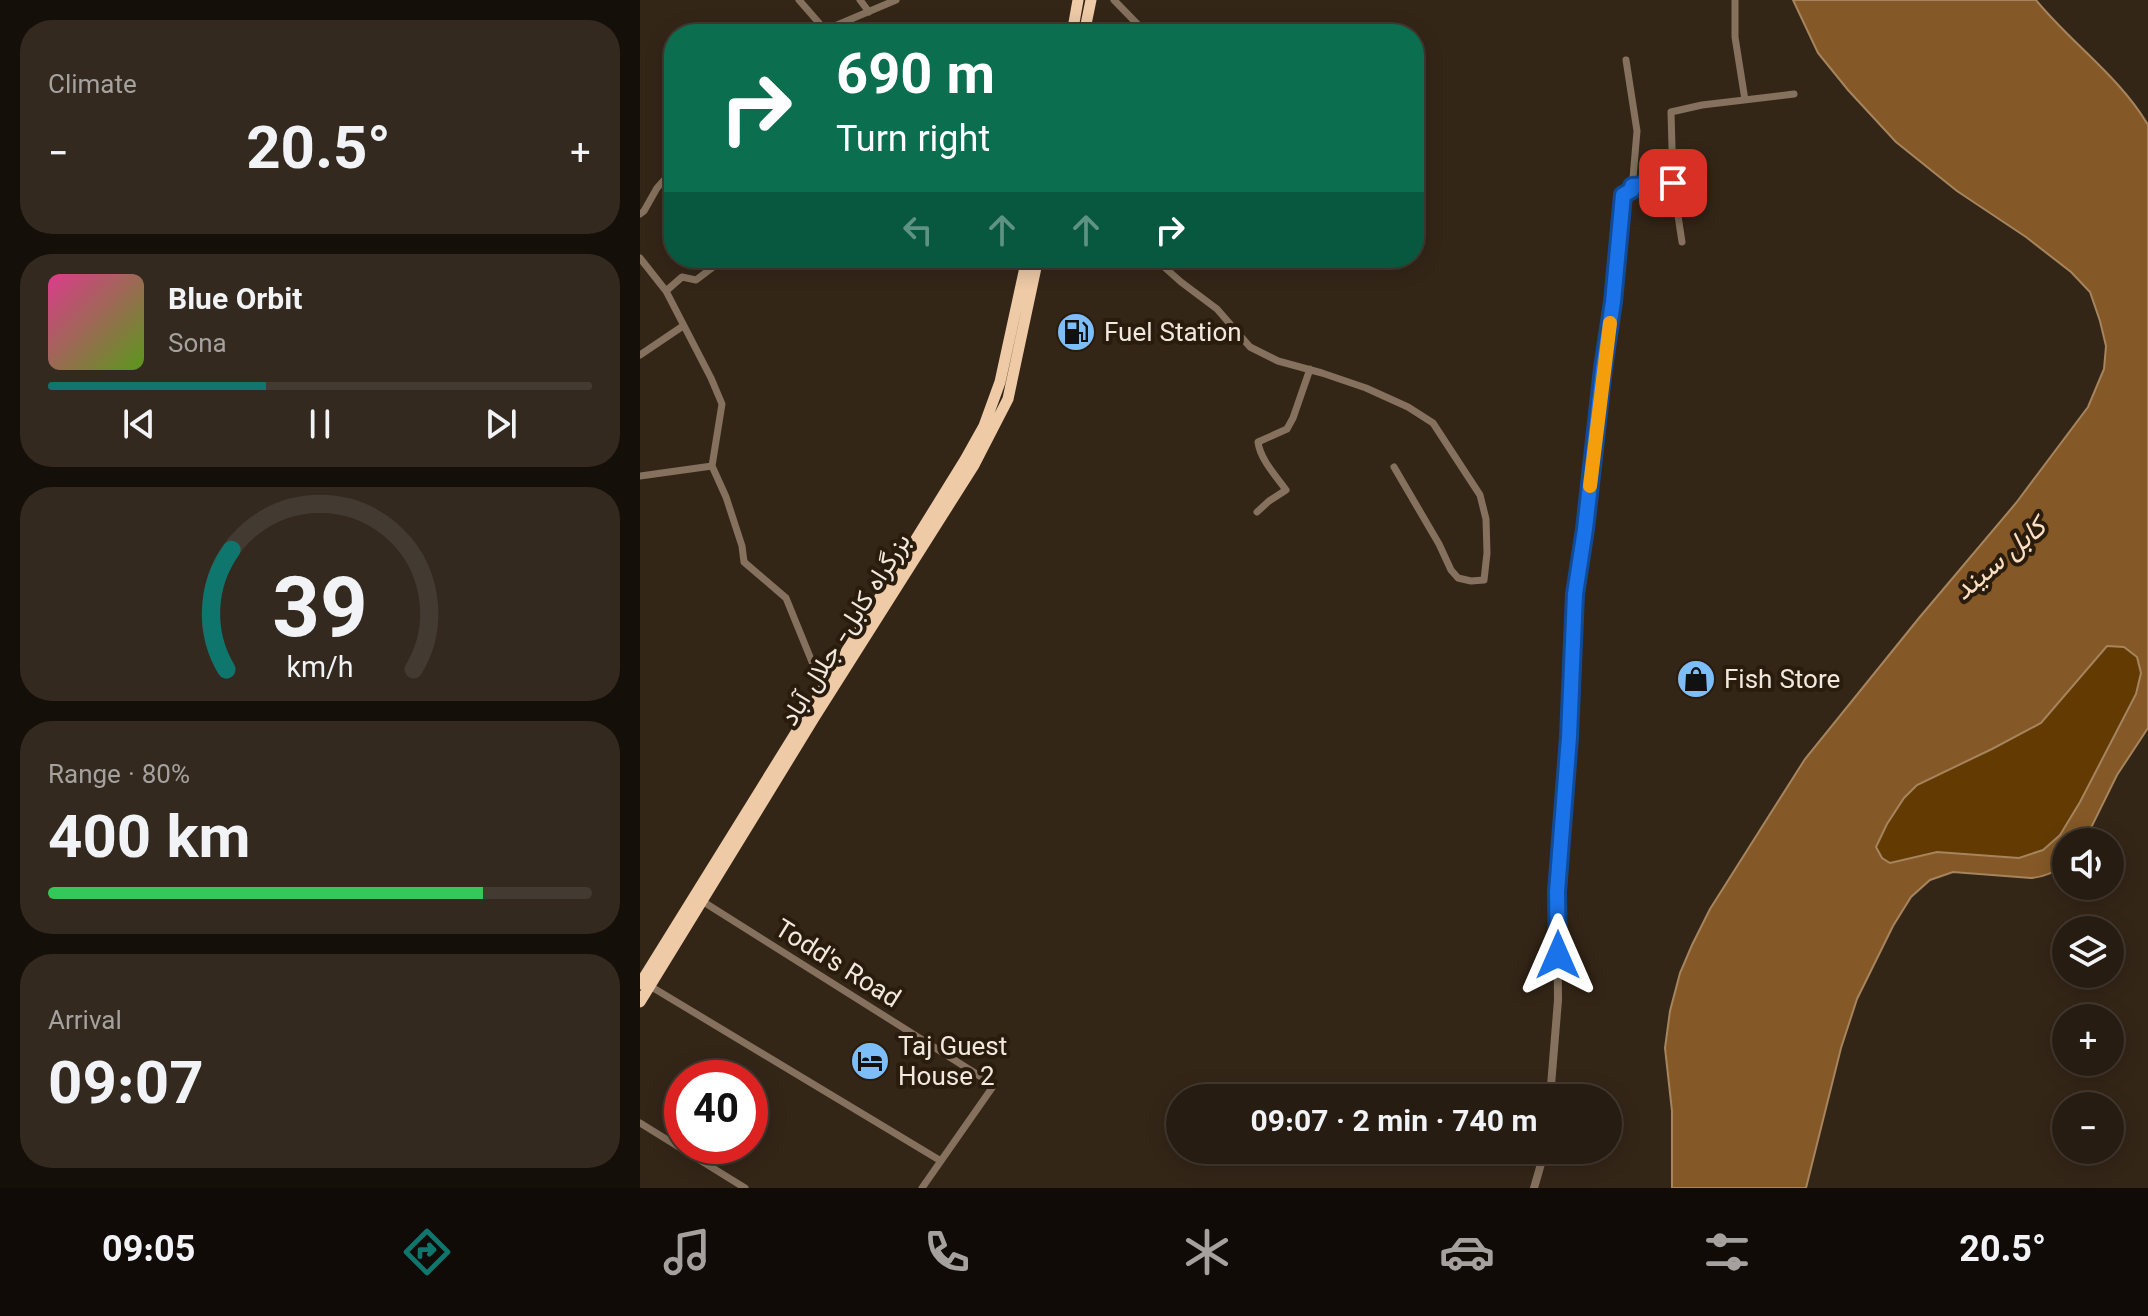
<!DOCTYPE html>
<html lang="en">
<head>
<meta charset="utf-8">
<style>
  body { margin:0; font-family:Georgia,Vazirmatn,serif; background:#33291f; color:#f1f3f6; height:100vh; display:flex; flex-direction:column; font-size:30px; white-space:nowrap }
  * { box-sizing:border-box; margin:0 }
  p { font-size:26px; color:#a4a19f }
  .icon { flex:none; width:44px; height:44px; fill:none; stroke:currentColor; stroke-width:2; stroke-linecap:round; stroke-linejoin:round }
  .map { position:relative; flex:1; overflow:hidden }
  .panel { display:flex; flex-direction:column; gap:20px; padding:20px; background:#150f09; width:640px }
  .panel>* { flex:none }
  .top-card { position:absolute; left:24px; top:24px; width:760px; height:244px; border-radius:32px; box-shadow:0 4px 20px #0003,0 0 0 2px #433a31; background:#0b6e4f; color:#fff; overflow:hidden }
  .buttons { position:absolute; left:1412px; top:828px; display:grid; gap:16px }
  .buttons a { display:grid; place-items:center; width:72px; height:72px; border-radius:50%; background:#271c11; box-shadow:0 4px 20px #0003,0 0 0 2px #433a31; font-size:40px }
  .speed { position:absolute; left:24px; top:1060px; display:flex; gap:16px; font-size:40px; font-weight:700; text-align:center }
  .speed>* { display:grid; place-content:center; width:104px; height:104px; border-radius:50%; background:#271c11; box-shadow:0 4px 20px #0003,0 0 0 2px #433a31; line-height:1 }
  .speed .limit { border:12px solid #d22; background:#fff; color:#111 }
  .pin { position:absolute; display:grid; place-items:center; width:68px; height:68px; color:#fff; margin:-34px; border-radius:16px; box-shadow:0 4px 12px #0006 }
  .me { position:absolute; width:88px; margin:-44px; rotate:0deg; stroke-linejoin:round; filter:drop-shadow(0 0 6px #0008) }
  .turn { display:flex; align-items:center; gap:28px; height:168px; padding:0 40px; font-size:36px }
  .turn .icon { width:104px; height:104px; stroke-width:2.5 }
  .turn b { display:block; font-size:56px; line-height:68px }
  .lanes { display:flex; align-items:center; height:76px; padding:0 40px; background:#0003; justify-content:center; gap:40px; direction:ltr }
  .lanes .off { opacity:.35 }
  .big { font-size:60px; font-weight:700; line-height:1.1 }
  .panel .card { flex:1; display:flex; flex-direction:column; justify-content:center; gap:12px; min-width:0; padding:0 28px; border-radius:32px; background:#33291f }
  .panel .dial { align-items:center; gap:0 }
  .dial svg { height:208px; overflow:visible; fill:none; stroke:#433a31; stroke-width:7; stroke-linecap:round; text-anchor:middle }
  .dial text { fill:#f1f3f6; stroke:none }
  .song { display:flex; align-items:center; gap:24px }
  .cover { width:96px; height:96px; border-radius:12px; background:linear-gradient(135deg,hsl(330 70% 55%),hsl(90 70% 35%)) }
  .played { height:8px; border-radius:4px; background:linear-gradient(90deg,#0f766e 40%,#433a31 40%) }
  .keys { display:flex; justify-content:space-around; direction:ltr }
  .heat { display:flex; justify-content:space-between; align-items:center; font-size:44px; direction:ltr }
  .charge { height:12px; border-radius:6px; background:linear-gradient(90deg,#34c759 80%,#433a31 0) }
  .trip { position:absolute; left:526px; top:1084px; width:456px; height:80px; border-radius:40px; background:#271c11; box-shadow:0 4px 20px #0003,0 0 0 2px #433a31; font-weight:700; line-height:80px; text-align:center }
  .tab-bar { display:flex; height:128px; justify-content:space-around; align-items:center; background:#100b07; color:#a4a19f }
  .tab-bar .icon { width:56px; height:56px }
  .tab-bar .selected { color:#0f766e }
  .tab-bar b { font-size:36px; color:#f1f3f6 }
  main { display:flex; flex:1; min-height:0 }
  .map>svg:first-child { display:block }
  .green { fill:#633b02 }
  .water { fill:#855927; stroke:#a5845e; stroke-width:2; fill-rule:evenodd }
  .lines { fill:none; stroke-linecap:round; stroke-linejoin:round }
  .minor { stroke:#85715d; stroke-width:7 }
  .tertiary { stroke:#85715d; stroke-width:8 }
  .trunk { stroke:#eecaa6; stroke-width:11 }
  .route-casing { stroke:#114b97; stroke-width:20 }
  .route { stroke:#1a73e8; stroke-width:14 }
  .slow { stroke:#f59e0b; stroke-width:14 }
  .labels { text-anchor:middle; stroke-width:8; stroke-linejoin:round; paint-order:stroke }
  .poi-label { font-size:26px; fill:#f1e8de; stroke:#2a1c0d; text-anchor:start }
  .street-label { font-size:26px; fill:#f1e8de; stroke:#2a1c0d }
  .water-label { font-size:28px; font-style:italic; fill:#fadfc3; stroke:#2a1c0d }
</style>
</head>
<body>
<main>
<section class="panel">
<div class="card"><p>Climate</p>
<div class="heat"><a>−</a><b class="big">20.5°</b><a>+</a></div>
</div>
<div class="card">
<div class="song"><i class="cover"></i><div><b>Blue Orbit</b><p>Sona</p></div></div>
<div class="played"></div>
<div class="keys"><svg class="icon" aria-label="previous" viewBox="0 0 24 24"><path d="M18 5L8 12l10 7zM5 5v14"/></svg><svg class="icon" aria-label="pause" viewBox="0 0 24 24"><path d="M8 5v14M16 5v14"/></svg><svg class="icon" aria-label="next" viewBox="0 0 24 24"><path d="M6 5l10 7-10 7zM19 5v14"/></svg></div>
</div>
<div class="card dial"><svg viewBox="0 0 100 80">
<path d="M14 69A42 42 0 1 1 86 69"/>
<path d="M14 69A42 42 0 0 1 16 23" stroke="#0f766e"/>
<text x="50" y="56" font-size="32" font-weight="700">39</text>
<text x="50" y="72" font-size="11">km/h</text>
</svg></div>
<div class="card"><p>Range · 80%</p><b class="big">400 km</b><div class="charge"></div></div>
<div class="card"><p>Arrival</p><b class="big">09:07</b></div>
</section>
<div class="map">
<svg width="1508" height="1188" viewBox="0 0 1508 1188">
  <rect width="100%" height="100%" fill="#342617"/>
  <path class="green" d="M1467,646l17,1 13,9 4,17 -5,21 -56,108 -20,33 -17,15 -24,8 -82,-6 -47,11 -8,-5 -6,-11 11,-22 17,-27 13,-13 75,-36 49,-26z"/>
  <path class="water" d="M1153,0h243c36,44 83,76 112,125v603l-31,47 -33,67h-18v22c-12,8 -21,13 -35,14l-78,-6 -23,8 -19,17 -18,29 -36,73 -16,49 -35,140h-134v-77l-7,-63 5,-37 10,-38 12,-28 18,-36 95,-150 114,-141 97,-115 72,-96 16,-38 2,-23 -6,-25 -10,-29 -19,-20 -45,-35 -69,-46 -61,-49 -48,-52 -30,-37zM1467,646l17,1 13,10 4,16 -5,21 -56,108 -20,33 -17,15 -24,8 -82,-6 -47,11 -8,-5 -6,-11 11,-23 17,-26 13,-13 75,-36 49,-26z"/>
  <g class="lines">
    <path class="minor" d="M159,0l27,31
      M220,0l9,12
      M474,0l33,34
      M1095,0v37l10,63
      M182,34l8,-6 66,-28
      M986,60l11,71 -5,59
      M992,186l41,-3
      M0,214l4,-3 13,-23 17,-19
      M1042,242l-9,-59 -2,-71 31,-7 92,-11
      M0,258l26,33
      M85,258l-29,22 -14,-3 -16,14 45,87 11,26 -10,62 14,31 16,49 2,16 42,36 33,81 5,8
      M514,258l27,24 36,27 33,38 28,14 44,12 44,15 42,19 25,16 47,72 6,24 1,34 -3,27 -13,1 -13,-3 -7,-8 -12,-26 -45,-77
      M0,355l43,-29
      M0,476l72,-10
      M617,512l12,-11 17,-11c-10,-14 -26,-31 -28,-48l29,-13 6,-11 17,-49
      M62,901l292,184 -72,103
      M10,986l291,175
      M0,1123l105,65"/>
    <path class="tertiary" d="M910,1098l8,-98 -1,-108 12,-155 6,-143 10,-65 18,-161 10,-66 10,-107 9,-5
      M894,1188l11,-38"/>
    <path class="trunk" d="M432,34l6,-34
      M444,34l7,-34
      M0,984l325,-524 19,-34 16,-44 27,-124
      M0,1002l174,-284 160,-253 34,-66 30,-141"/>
  </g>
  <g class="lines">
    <g class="route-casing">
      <path id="route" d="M918,955l-1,-63 12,-155 6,-143 10,-65 18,-161 10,-66 10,-107 9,-5v-4l41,-3"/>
    </g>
    <use href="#route" class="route"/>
    <path class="slow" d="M950,486l20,-163"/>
  </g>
  <defs>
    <g id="fuel-disc" transform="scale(2)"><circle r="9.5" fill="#7dbef9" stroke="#2a1c0d"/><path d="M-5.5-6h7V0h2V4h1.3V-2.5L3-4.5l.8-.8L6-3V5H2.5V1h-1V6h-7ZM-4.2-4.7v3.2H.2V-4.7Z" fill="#111"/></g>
    <g id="shop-disc" transform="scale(2)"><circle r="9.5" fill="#7dbef9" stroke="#2a1c0d"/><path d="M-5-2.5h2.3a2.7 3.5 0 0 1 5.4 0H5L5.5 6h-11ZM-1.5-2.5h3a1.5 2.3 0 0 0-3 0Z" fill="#111"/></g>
    <g id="hotel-disc" transform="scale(2)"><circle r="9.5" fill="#7dbef9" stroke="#2a1c0d"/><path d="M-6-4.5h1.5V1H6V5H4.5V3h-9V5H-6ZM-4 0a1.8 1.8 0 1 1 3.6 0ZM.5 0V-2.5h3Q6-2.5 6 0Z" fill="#111"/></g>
  </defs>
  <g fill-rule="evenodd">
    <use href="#fuel-disc" x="436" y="332"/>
    <use href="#shop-disc" x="1056" y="679"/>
    <use href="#hotel-disc" x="230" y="1061"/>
  </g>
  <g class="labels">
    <g class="poi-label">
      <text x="464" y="341">Fuel Station</text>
      <text x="1084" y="688">Fish Store</text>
      <text x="258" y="1055">Taj Guest<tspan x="258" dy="30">House 2</tspan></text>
    </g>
    <g class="street-label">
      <text transform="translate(205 629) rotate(-58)" y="9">بزرگراه کابل- جلال آباد</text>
      <text transform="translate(198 963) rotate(32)" y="9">Todd's Road</text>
    </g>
    <g class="water-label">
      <text transform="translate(1359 558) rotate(-40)" y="10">کابل سيند</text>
    </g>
  </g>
</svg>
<div class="buttons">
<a><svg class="icon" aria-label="sound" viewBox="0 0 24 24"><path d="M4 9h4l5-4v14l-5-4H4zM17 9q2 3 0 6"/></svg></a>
<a><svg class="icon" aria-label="layers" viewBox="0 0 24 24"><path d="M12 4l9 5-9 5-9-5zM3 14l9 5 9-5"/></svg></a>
<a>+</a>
<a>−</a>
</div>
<div class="speed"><div class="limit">40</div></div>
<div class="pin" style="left:1033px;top:183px;background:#d93025"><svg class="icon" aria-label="arrive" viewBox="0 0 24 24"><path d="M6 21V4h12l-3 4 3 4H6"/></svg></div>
<svg class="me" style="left:918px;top:955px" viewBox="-20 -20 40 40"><path d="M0-17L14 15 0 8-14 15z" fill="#1a73e8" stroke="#fff" stroke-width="4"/></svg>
<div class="trip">09:07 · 2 min · 740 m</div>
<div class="top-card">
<div class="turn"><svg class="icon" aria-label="right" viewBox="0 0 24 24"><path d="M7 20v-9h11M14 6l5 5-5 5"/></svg><div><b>690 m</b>Turn right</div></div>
<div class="lanes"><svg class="icon off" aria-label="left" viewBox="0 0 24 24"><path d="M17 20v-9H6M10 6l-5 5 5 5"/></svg><svg class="icon off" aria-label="ahead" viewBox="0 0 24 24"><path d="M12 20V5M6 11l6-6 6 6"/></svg><svg class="icon off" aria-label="ahead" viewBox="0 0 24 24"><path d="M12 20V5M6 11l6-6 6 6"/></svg><svg class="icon" aria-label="right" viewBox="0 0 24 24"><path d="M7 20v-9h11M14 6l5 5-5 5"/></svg></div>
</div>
</div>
</main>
<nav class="tab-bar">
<b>09:05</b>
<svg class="icon selected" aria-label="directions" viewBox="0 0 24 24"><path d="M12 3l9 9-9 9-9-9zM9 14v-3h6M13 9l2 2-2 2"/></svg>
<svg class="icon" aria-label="music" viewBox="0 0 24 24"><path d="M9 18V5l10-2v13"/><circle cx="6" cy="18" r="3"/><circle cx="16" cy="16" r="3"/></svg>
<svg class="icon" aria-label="phone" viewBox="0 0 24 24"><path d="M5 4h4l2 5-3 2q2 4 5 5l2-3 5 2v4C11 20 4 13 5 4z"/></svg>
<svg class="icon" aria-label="climate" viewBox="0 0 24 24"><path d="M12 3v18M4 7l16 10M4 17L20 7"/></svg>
<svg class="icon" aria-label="car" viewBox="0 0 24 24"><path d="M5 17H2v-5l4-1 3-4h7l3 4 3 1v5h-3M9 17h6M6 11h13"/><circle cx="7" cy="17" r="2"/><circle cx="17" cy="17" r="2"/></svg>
<svg class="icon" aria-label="filters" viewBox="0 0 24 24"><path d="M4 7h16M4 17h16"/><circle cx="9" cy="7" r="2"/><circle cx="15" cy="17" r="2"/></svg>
<b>20.5°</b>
</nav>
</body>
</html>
